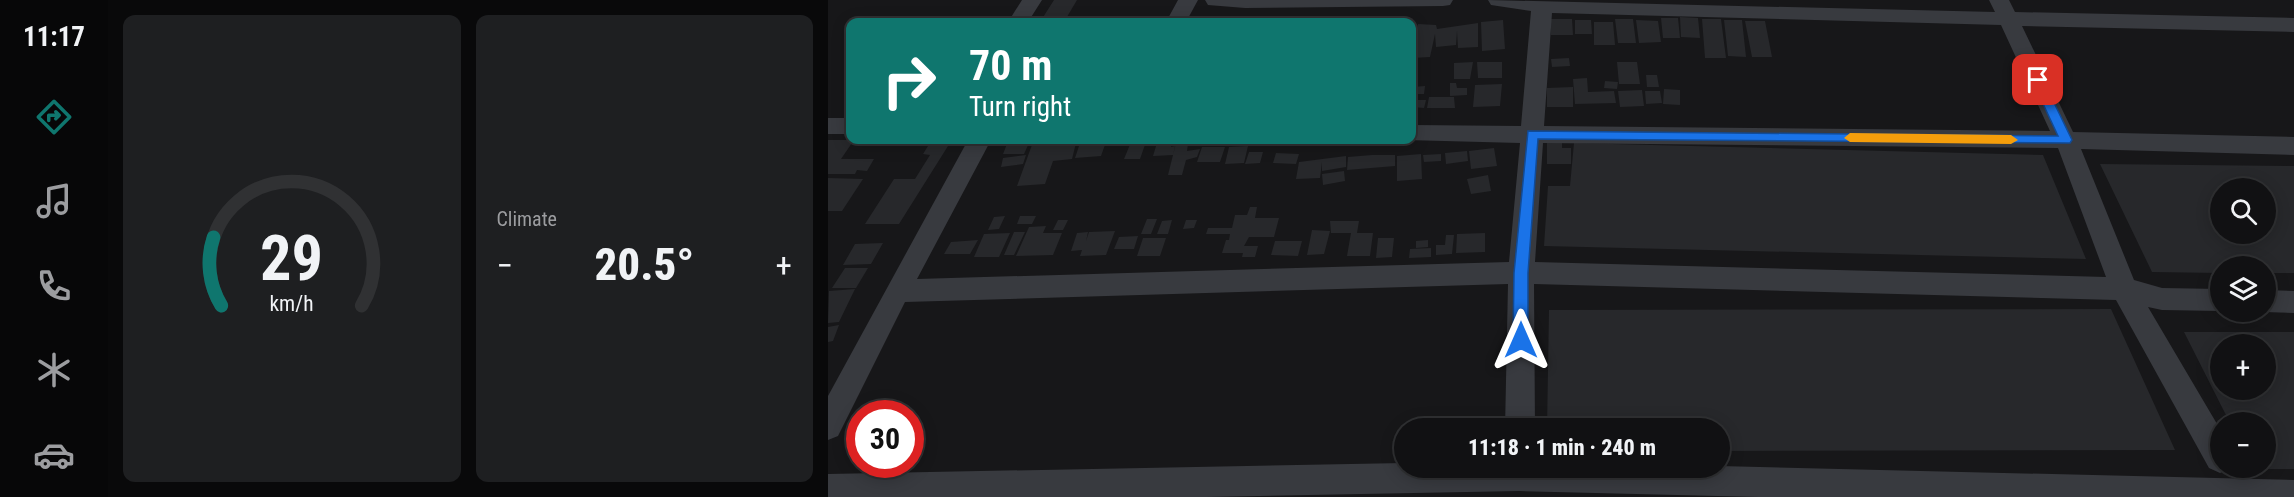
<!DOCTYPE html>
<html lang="en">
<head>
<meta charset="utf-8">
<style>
  body { margin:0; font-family:"Roboto Condensed",sans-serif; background:#1e1f21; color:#f1f3f6; height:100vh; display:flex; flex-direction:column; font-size:22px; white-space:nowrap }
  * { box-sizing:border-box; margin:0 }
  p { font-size:20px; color:#9c9da0 }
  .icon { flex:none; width:33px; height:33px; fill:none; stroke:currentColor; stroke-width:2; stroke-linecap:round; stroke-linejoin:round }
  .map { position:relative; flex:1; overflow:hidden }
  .details { display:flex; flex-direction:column; gap:15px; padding:15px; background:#09090a; width:720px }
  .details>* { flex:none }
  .guide { position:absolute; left:18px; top:18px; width:570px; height:126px; border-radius:12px; box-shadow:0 3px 15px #0003,0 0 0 2px #303133; background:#0f766e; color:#fff; overflow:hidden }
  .controls { position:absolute; left:1382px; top:178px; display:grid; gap:12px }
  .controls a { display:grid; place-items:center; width:66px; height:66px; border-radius:50%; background:#111113; box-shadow:0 3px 15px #0003,0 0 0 2px #303133; font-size:30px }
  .speed { position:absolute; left:18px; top:400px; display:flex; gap:12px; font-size:30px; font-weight:700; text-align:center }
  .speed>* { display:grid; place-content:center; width:78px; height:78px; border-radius:50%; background:#111113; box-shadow:0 3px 15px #0003,0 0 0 2px #303133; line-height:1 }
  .speed .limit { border:9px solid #d22; background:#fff; color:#111 }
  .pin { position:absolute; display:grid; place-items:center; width:51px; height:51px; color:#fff; margin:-26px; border-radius:12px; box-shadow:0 3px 9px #0006 }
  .me { position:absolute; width:66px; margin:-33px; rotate:0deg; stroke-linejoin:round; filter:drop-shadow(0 0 4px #0008) }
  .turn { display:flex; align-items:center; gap:21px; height:126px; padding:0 24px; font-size:27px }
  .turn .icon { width:78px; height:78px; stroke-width:2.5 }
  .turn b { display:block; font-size:42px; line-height:51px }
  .big { font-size:45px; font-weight:800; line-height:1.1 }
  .details .widget { flex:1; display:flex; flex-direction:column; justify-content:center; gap:9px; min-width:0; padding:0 21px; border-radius:12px; background:#1e1f21 }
  .details .dial { align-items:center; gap:0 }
  .dial svg { height:156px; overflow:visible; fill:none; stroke:#303133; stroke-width:7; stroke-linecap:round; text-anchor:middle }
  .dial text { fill:#f1f3f6; stroke:none }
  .heat { display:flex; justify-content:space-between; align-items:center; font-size:33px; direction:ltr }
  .details .tiles { flex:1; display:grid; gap:15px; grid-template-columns:repeat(2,1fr) }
  .trip { position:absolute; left:566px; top:418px; width:336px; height:60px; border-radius:30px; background:#111113; box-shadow:0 3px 15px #0003,0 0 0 2px #303133; font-weight:800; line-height:60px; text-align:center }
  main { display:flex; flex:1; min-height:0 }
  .dock { display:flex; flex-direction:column; width:108px; justify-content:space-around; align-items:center; background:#070708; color:#9c9da0 }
  .dock .icon { width:42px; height:42px }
  .dock .active { color:#0f766e }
  .dock b { font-size:27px; color:#f1f3f6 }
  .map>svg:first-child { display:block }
  .building { fill:#27282b; fill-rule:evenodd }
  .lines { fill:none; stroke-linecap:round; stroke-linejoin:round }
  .minor { fill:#383a3f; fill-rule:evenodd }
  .route { fill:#1a73e8; stroke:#114b97; stroke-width:1.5 }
  .slow { fill:#f59e0b }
</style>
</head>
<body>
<main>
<nav class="dock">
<b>11:17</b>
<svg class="icon active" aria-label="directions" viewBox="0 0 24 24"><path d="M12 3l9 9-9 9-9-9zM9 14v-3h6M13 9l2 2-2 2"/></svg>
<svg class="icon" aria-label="music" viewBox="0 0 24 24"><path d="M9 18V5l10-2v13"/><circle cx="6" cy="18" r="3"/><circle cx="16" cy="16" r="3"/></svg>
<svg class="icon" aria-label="phone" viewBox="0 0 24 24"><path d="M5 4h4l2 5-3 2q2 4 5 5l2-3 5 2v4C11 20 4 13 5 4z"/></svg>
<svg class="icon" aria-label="climate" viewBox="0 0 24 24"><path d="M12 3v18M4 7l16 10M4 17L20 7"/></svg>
<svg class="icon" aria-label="car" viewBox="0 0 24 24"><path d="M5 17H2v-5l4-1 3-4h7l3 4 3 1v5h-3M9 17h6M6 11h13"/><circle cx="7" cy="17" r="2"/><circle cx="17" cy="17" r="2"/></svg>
</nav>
<section class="details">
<div class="tiles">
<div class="widget dial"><svg viewBox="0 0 100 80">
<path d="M14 69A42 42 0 1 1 86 69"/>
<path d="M14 69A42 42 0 0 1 10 34" stroke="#0f766e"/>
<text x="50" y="56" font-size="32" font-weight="700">29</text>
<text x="50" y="72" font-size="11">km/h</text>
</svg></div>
<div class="widget"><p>Climate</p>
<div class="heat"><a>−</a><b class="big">20.5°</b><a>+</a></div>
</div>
</div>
</section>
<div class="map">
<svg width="1466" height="497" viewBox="0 0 1466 497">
  <rect width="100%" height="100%" fill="#171719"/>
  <path class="building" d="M226,0h23l-13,22h-24z
    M852,17l18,1 2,20 -19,-1z
    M421,18h19l-2,4h-18z
    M833,18h17l2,20h-17z
    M723,19h21l1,16h-22z
    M787,19h18l3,24h-18z
    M874,19h19l5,39h-21z
    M675,20l2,29 -23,2 -1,-29z
    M747,20h16l1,14h-17z
    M808,20l22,1 3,21 -22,1z
    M896,20h18l4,37 -18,-1z
    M917,21h20l7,36h-20z
    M766,22h19l2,23h-21z
    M650,23v24l-20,1 -1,-17 -1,14 -20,2 -1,-13 -5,23 -18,1 6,-34 18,1 1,4z
    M741,58l1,8 -18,1 -1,-8z
    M645,62l-3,17h-16v-16z
    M649,62h25v16h-24z
    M789,62h20l3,22h-21z
    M818,75h11l2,12h-12z
    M759,78l1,14 26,-1 2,12 -41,1 -2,-25z
    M777,81l13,1 -1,7 -13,-1z
    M622,83h6l1,5h10v7l-17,1z
    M674,84l-2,22 -27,1 2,-22z
    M597,86l-1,8h-12v-7z
    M745,87v20h-26v-19z
    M836,89l16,1v15l-17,-1z
    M814,90l2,16 -24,1 -2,-16z
    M817,91h15l2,12 -16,1z
    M601,97h25l1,11h-28z
    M584,100h14l-2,8 -12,-1z
    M0,140h26l-13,19h33l-7,12 -10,-1 -2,4h-27z
    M232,140l-2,5 18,-2 -4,16 -19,2 -8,23 -28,2 16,-44z
    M278,142l-5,14 -26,2 5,-15z
    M303,142h15l-6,17h-16z
    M344,142l-1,5 4,-1 -2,9 -20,1 4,-13z
    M201,143l-5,11h-21l4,-10z
    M348,143l12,1 -1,7 13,-2 -3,8 -11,3 -4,15h-14z
    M719,143h15v5h9v16h-24z
    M746,143l469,12 43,104 -542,-13 4,-60h22z
    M100,146h20l-49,78h-34l29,-45h21l15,-24 -7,-1z
    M420,146l-4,17 -19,1 4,-17z
    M374,147h23l-5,15h-23z
    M666,148l3,18 -26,3 -2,-18z
    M639,151l1,10 -22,3 -1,-11z
    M421,152h14l-3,11 -15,1z
    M448,153l23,1 -3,10 -23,-1z
    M593,154l1,25 -25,2v-25z
    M613,154v7l-17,1 -1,-7z
    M198,155l-3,9 -22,3 2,-9z
    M544,155h23v11l-48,4 1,-13z
    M518,156v11l-24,4v-9l-2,16 -24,1 3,-17z
    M1272,164l194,2v107h-29v-6h-45v6l-68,-1zM1392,189h45v45h-45z
    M516,171l1,10 -22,4 -1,-11z
    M660,175l3,16 -20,3 -4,-15z
    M0,178l35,1 -21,32h-14z
    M422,207h7l-2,11h24l-5,19h-25l-5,9h14l-3,11h-13l1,-4h-21l4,-13h3l1,-6h-24l2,-6h24l3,-13h12z
    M177,216l-6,13 -11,1 6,-13z
    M192,216h16l-4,8h-15z
    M319,219h10l-6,15h-10z
    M230,220h10l-5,10h-10z
    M344,220l-4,14h-11l5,-13z
    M358,220h11l-3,8 -11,1z
    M502,221h29l-2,12h16l-3,23h-23l4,-23h-20z
    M218,226l-3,7h19l-9,22 -37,1 13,-29z
    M484,230l18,1 -6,23 -17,1z
    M287,231l-9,24 -26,1 2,-6 -11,1 6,-18 11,-1 -2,9 3,-9z
    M186,232h11l-11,23h-10z
    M182,233l-11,24h-25l10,-23z
    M657,233v19l-29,1 1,-19z
    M618,235h8l-2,19 -16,1v-10h9z
    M310,236l-4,13h-20l5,-12z
    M315,238h23l-6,18h-23z
    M550,238h16l-2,19 -16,1z
    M150,240l-8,14h-26l7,-12z
    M600,240v7l-12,1v-7z
    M447,241h27l-4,15 -27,-1z
    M55,243l-12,21 -28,1 12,-21z
    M603,248v9l-22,1 1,-9z
    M17,268h23l-12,20h-24z
    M27,289l-16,33 -11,1 1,-32z
    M1283,309l64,141 -456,1v-22h-172l2,-119z
    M11,325l-6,16 -5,1v-15z
    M1356,332h110v137h-29v-46h-35zM1392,345h45v45h-45z"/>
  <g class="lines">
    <path class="minor" d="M194,0h20l-14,22h-20z
      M350,0h20l-12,22h-20z
      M377,0h248l-3,5 -7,1 -198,2 -37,-3z
      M660,0l507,12 -6,-12h20l6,12 279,6v14l-272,-6 51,106 221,5v18l-213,-6 53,131 28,8 58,1v22l-58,-1 -14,-3 72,122v39h11l-11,5 -11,-5 -93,-168 -582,-16 1,145h-30l3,-145 -603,18 -67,134 -10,4v-44l140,-256h23l-74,139 592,-17 11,-119 -114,-3h6v-15l109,1 10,-115 -40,-6zM724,13l449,12 49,106 -506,-5zM715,143l515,5 48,129 -571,-15z
      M0,118h22v16h-22z
      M1437,290l29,1v22l-30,-1z
      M576,463v5h315v-2l575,14v17h-536l-239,-6 -312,6h-379v-23z"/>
  </g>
  <path class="route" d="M1210,76l5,4 29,60 -2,3 -532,-4 -10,134v67l-2,5 -5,2 -5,-2 -3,-5 1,-67 14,-142 530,5 -26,-56z"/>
  <path class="slow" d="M1022,133l161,2 7,5 -7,4 -161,-2 -6,-4z"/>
</svg>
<div class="controls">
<a><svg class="icon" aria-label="search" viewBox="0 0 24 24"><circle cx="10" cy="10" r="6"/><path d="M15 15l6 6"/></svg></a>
<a><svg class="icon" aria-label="layers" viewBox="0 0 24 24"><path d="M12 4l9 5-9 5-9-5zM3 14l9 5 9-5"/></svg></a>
<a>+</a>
<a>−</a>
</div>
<div class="speed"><div class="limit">30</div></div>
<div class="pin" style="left:1210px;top:80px;background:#d93025"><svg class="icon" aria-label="arrive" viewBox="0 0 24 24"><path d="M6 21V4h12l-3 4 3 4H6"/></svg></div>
<svg class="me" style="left:693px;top:340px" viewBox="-20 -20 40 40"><path d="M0-17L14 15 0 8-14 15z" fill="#1a73e8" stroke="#fff" stroke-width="4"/></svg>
<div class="trip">11:18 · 1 min · 240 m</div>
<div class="guide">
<div class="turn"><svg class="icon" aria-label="right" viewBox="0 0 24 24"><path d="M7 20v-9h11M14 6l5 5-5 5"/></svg><div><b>70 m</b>Turn right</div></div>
</div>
</div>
</main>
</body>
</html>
